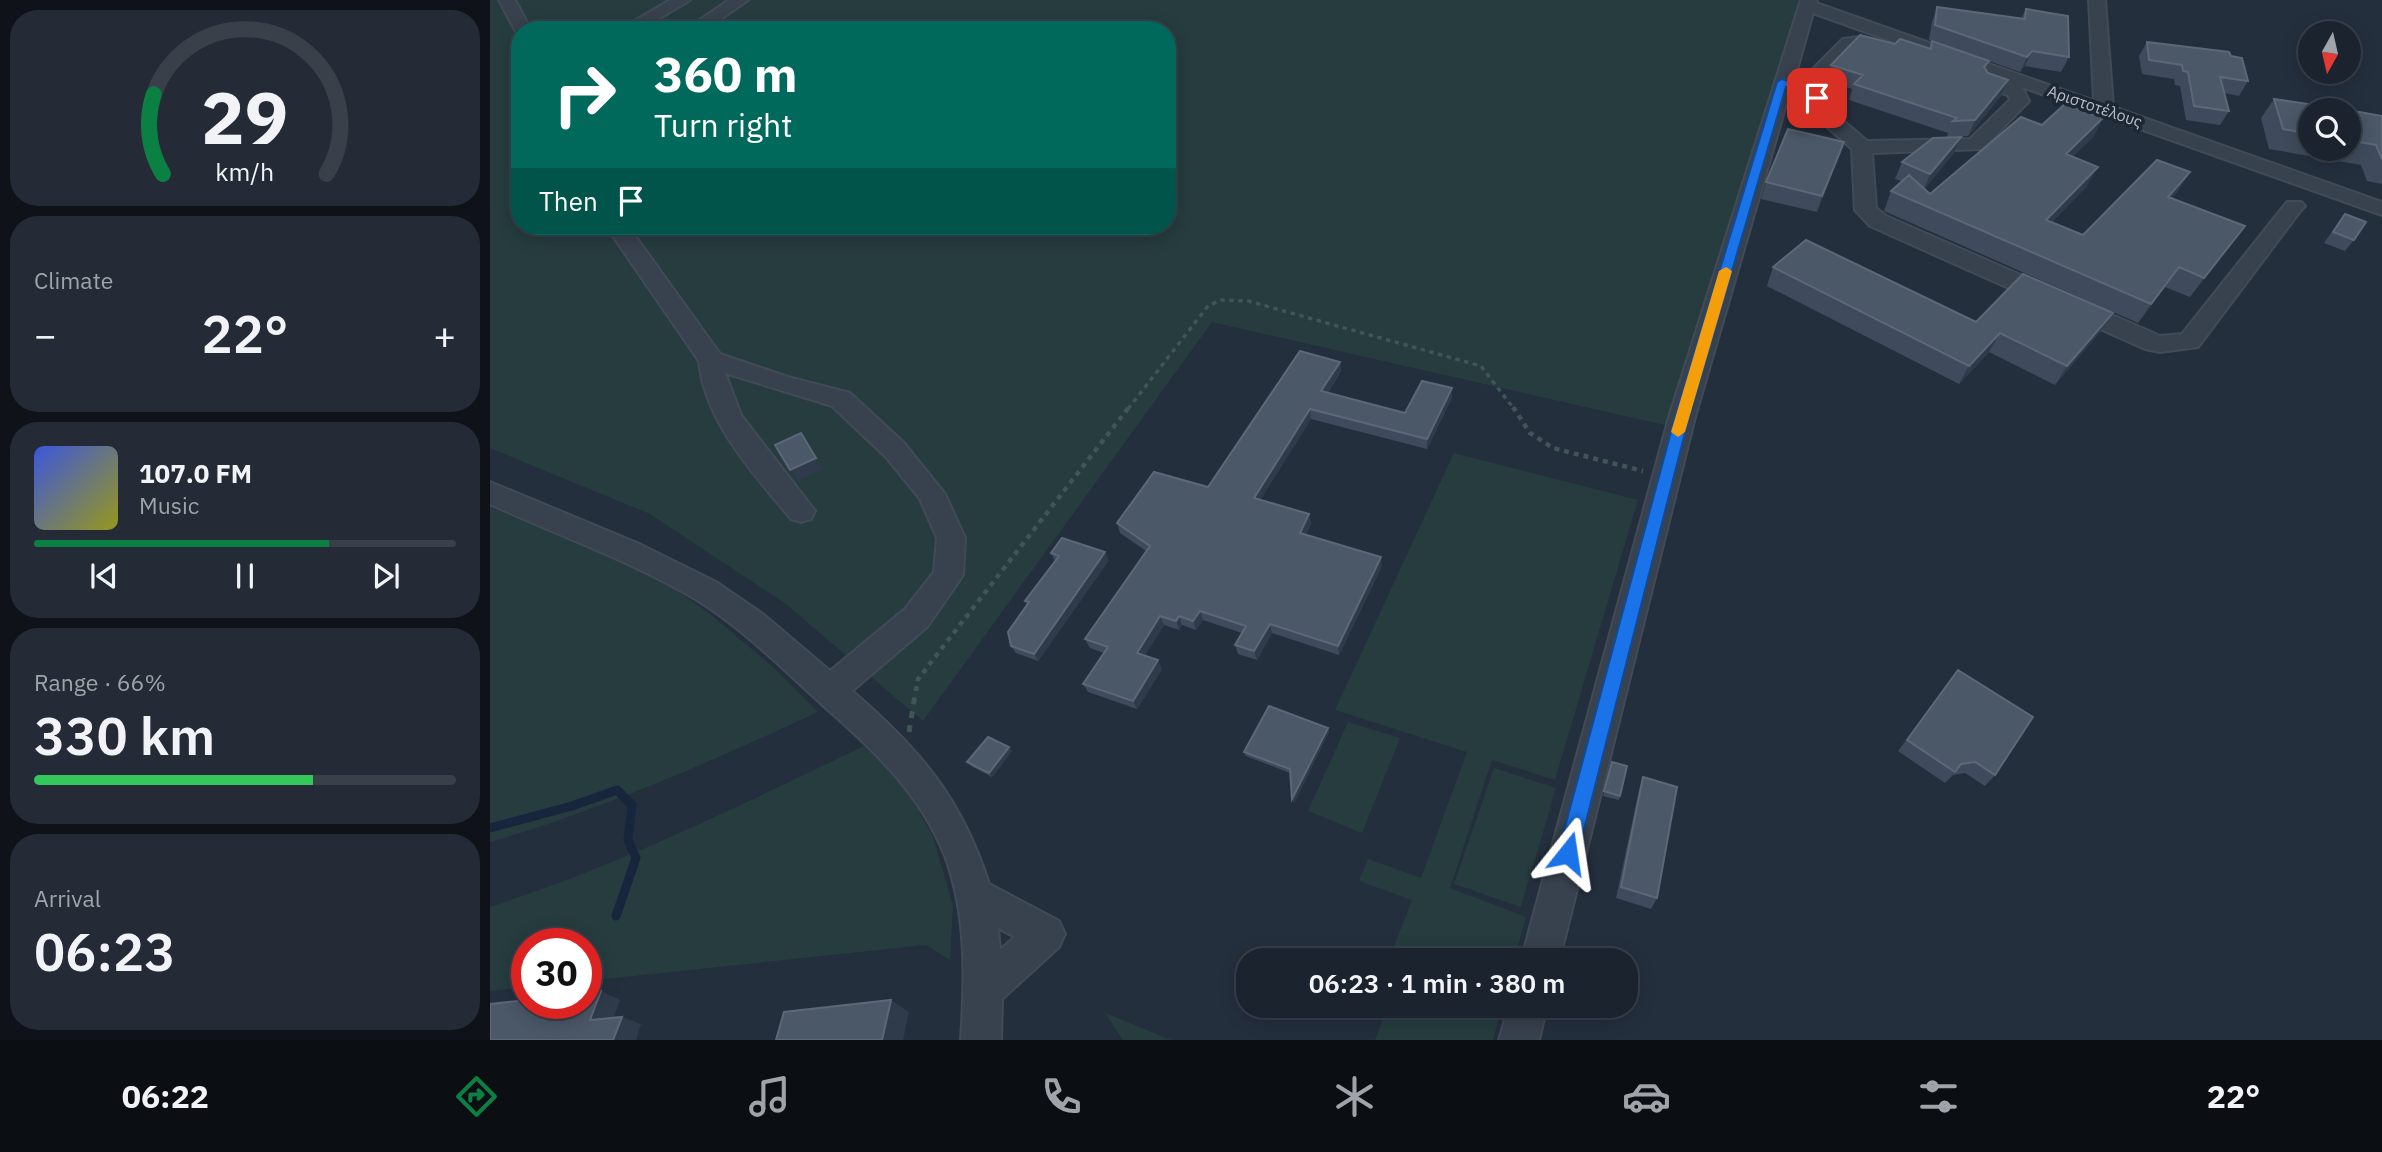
<!DOCTYPE html>
<html lang="en">
<head>
<meta charset="utf-8">
<style>
  body { margin:0; font-family:"IBM Plex Sans",sans-serif; background:#242b36; color:#f1f3f6; height:100vh; display:flex; flex-direction:column; font-size:26px; white-space:nowrap }
  * { box-sizing:border-box; margin:0 }
  p { font-size:23px; color:#a0a4aa }
  .icon { flex:none; width:38px; height:38px; fill:none; stroke:currentColor; stroke-width:2; stroke-linecap:round; stroke-linejoin:round }
  .map { position:relative; flex:1; overflow:hidden }
  .drawer { display:flex; flex-direction:column; gap:10px; padding:10px; background:#0f1319; width:490px }
  .drawer>* { flex:none }
  .guide { position:absolute; left:21px; top:21px; width:665px; height:214px; border-radius:28px; box-shadow:0 4px 18px #0003,0 0 0 2px #39404a; background:#00695c; color:#fff; overflow:hidden }
  .needle { width:46px; rotate:188deg }
  .tools { position:absolute; left:1808px; top:21px; display:grid; gap:14px }
  .tools a { display:grid; place-items:center; width:63px; height:63px; border-radius:50%; background:#1b232e; box-shadow:0 4px 18px #0003,0 0 0 2px #39404a; font-size:35px }
  .speed { position:absolute; left:21px; top:928px; display:flex; gap:14px; font-size:35px; font-weight:700; text-align:center }
  .speed>* { display:grid; place-content:center; width:91px; height:91px; border-radius:50%; background:#1b232e; box-shadow:0 4px 18px #0003,0 0 0 2px #39404a; line-height:1 }
  .speed .limit { border:10px solid #d22; background:#fff; color:#111 }
  .pin { position:absolute; display:grid; place-items:center; width:60px; height:60px; color:#fff; margin:-30px; border-radius:14px; box-shadow:0 4px 10px #0006 }
  .me { position:absolute; width:77px; margin:-38px; rotate:15deg; stroke-linejoin:round; filter:drop-shadow(0 0 5px #0008) }
  .turn { display:flex; align-items:center; gap:24px; height:147px; padding:0 28px; font-size:32px }
  .turn .icon { width:91px; height:91px; stroke-width:2.5 }
  .turn b { display:block; font-size:49px; line-height:60px }
  .then { display:flex; align-items:center; height:66px; padding:0 28px; background:#0003; gap:14px; font-size:26px }
  .big { font-size:52px; font-weight:600; line-height:1.1 }
  .drawer .widget { flex:1; display:flex; flex-direction:column; justify-content:center; gap:10px; min-width:0; padding:0 24px; border-radius:28px; background:#242b36 }
  .drawer .dial { align-items:center; gap:0 }
  .dial svg { height:182px; overflow:visible; fill:none; stroke:#39404a; stroke-width:7; stroke-linecap:round; text-anchor:middle }
  .dial text { fill:#f1f3f6; stroke:none }
  .song { display:flex; align-items:center; gap:21px }
  .cover { width:84px; height:84px; border-radius:10px; background:linear-gradient(135deg,hsl(230 70% 55%),hsl(60 70% 35%)) }
  .played { height:7px; border-radius:4px; background:linear-gradient(90deg,#0b8043 70%,#39404a 70%) }
  .keys { display:flex; justify-content:space-around; direction:ltr }
  .heat { display:flex; justify-content:space-between; align-items:center; font-size:38px; direction:ltr }
  .charge { height:10px; border-radius:5px; background:linear-gradient(90deg,#34c759 66%,#39404a 0) }
  .trip { position:absolute; left:746px; top:948px; width:402px; height:70px; border-radius:28px; background:#1b232e; box-shadow:0 4px 18px #0003,0 0 0 2px #39404a; font-weight:600; line-height:70px; text-align:center }
  .dock { display:flex; height:112px; justify-content:space-around; align-items:center; background:#0b0e12; color:#a0a4aa }
  .dock .icon { width:49px; height:49px }
  .dock .selected { color:#0b8043 }
  .dock b { font-size:32px; color:#f1f3f6 }
  main { display:flex; flex:1; min-height:0 }
  .map>svg:first-child { display:block }
  .green { fill:#263c3f; fill-rule:evenodd }
  .lines { fill:none; stroke-linecap:round; stroke-linejoin:round }
  .stream { stroke:#17263c; stroke-width:9 }
  .minor-casing { stroke:#414a57; stroke-width:4 }
  .path-far2 { stroke:#3f5557; stroke-width:3.5; stroke-dasharray:4.5 4.5; stroke-linecap:butt }
  .path-far1 { stroke:#3f5557; stroke-width:4.5; stroke-dasharray:5 5; stroke-linecap:butt }
  .path { stroke:#3f5557; stroke-width:5; stroke-dasharray:7 7; stroke-linecap:butt }
  .minor { fill:#38414e; fill-rule:evenodd }
  .wall { fill:#3f4b5c }
  .shaded-wall { fill:#2f3b4b }
  .building { fill:#4b5868; stroke:#5c6777; stroke-width:2 }
  .route { fill:#1a73e8; stroke:#114b97; stroke-width:2 }
  .slow { fill:#f59e0b }
  .labels { text-anchor:middle; stroke-width:7; stroke-linejoin:round; paint-order:stroke }
  .far-street-label { font-size:16px; fill:#b4bcc9; stroke:#1d2633 }
</style>
</head>
<body>
<main>
<section class="drawer">
<div class="widget dial"><svg viewBox="0 0 100 80">
<path d="M14 69A42 42 0 1 1 86 69"/>
<path d="M14 69A42 42 0 0 1 10 34" stroke="#0b8043"/>
<text x="50" y="56" font-size="32" font-weight="700">29</text>
<text x="50" y="72" font-size="11">km/h</text>
</svg></div>
<div class="widget"><p>Climate</p>
<div class="heat"><a>−</a><b class="big">22°</b><a>+</a></div>
</div>
<div class="widget">
<div class="song"><i class="cover"></i><div><b>107.0 FM</b><p>Music</p></div></div>
<div class="played"></div>
<div class="keys"><svg class="icon" aria-label="previous" viewBox="0 0 24 24"><path d="M18 5L8 12l10 7zM5 5v14"/></svg><svg class="icon" aria-label="pause" viewBox="0 0 24 24"><path d="M8 5v14M16 5v14"/></svg><svg class="icon" aria-label="next" viewBox="0 0 24 24"><path d="M6 5l10 7-10 7zM19 5v14"/></svg></div>
</div>
<div class="widget"><p>Range · 66%</p><b class="big">330 km</b><div class="charge"></div></div>
<div class="widget"><p>Arrival</p><b class="big">06:23</b></div>
</section>
<div class="map">
<svg width="1892" height="1040" viewBox="0 0 1892 1040">
  <rect width="100%" height="100%" fill="#242f3e"/>
  <path class="green" d="M0,0h1312l-129,427 -461,-105 -289,399 -137,-117 -136,-90 -160,-66zM30,30h647v196h-647z
    M964,453l184,47 -83,280 -63,-20 -42,128 76,29 -12,44h-109l2,-6 -14,-6 19,-49 -53,-19 9,-22 53,19 46,-126 -132,-42z
    M0,505l173,76 46,32 64,54 45,45c-108,50 -214,97 -328,130z
    M858,722l52,16 -38,95 -54,-22z
    M374,746l40,38 29,53 20,68 -3,55 -24,-15 -340,36v-38h-59v44l-37,4v-84c130,-42 251,-102 374,-161z
    M1004,768l62,20 -35,119 -67,-23z
    M898,1006h114l-9,34h-118z
    M615,1013l66,27h-48z"/>
  <g class="lines">
    <path class="stream" d="M0,828l82,-22 45,-16 15,15 -4,35 8,18 -20,58"/>
    <g class="minor-casing">
      <path id="minor" d="M9,0h16l16,30h-11v4h-3z
        M180,0h20l-50,30h-21z
        M239,0h19l-43,30h-20z
        M1311,0h16l-1,3 278,98 -5,-101h16l8,107 269,95v13l-360,-128 7,14 -47,48 -110,4 4,55 10,8 274,120 22,-2 105,-132h14l4,4 -4,4 -103,137 -38,5 -15,-3 -275,-123 -15,-16 -3,-61 -41,-36 -6,-17 -15,-5 -95,326 -136,544h-38l148,-544zM1323,13l204,73 -28,-9 -6,2 -3,4 3,4 25,8 2,5 -40,39 -103,2 -40,-34 -5,-14 -6,-5 38,-40 33,8 9,-5 -3,-4 -34,-10 -16,2 -43,43 -6,-2z
        M116,226h22l92,128 68,23 62,16 54,50 41,51 20,44 -2,37 -36,52 -75,64c67,57 110,108 137,193l70,37 6,13 -6,13 -57,52 -1,41h-40c4,-61 6,-125 -16,-184 -24,-61 -70,-105 -118,-147 -42,-38 -82,-79 -130,-109 -65,-39 -138,-64 -207,-96v-22l147,61 79,39 48,33 66,56 75,-62 29,-37 3,-34 -17,-39 -34,-42 -54,-51 -107,-33 16,42 74,96 -4,8 -10,3 -10,-3c-38,-46 -86,-97 -92,-158zM508,928l17,9 -15,13z
        M1019,1006h38l-8,34h-40z"/>
    </g>
    <path class="path-far2" d="M638,409l80,-103 13,-6 27,1 233,65 33,43"/>
    <path class="path-far1" d="M1023,407l17,26 23,15 90,23
      M426,691l2,-12 211,-272"/>
    <path class="path" d="M419,732l7,-43"/>
    <use href="#minor" class="minor"/>
  </g>
  <path class="wall" d="M1447,7l84,12 5,-10 43,48 -8,15 -36,-6 -5,6 -31,-11 -4,8 3,4 20,7 -7,16 -33,40 -21,1 1,-4 -99,-33 3,-11 -26,-8 5,-16 64,-21 34,4 3,-7 -3,-1 3,-18z
    M1657,42l84,14 17,25 -9,15 -15,-3 5,18 -9,14 -34,-5 -6,-34 -5,-1 -1,-6 -32,-5 -3,-18z
    M1784,99l36,11v39h38v-39l34,6v68l-15,-3 -6,-16 -92,-16 -8,-31z
    M1613,118l-10,19 -21,20 15,29 -35,36 31,13 107,-63 -13,20 -6,6 74,28 -55,71 -25,-10 -27,36 -254,-112 7,-20 11,-10 -7,-2 7,-17 52,-9 -30,36 6,5 112,-69z
    M1348,158l-21,54 -56,-13 5,-17z
    M1855,214l9,26 -9,11 -21,-8z
    M1283,267l203,55 137,-9 -13,19 -45,53 -66,-33 -30,32 -192,-98z
    M850,362l1,9 -13,22 77,20 47,-15 -25,51 -116,-30 -51,81 49,14 2,10 -5,10 76,32 -43,89 -67,-22 -15,27 -19,-6 -3,-9 7,-12 -39,-13 -7,10 -14,-5 -3,5 -15,-5 -20,31 18,13 -25,40 -49,-17 -5,-8 21,-31 -14,-5 -5,-9 61,-88 -26,-18 -3,-10 91,-36z
    M561,553l58,7 -71,101 -22,-8 -5,-7 16,-41 -2,-4 30,-40z
    M1468,670l37,105 -10,11 -20,-13 -12,2 -8,8 -47,-32z
    M838,728l1,4 -35,71 -4,-30 -44,-17 -2,-4z
    M522,751l-20,26 -21,-11 -4,-4z
    M1122,762l8,34 -1,4 -16,-4z
    M1153,777l14,121 -6,11 -35,-11 23,-108z"/>
  <path class="shaded-wall" d="M1542,51l-7,15 -5,6 7,-15z
    M1518,80l-7,16 -33,40 7,-16z
    M1613,118l-10,19 -38,37 11,-20z
    M1471,137l-7,16 -31,38 7,-17z
    M1354,142l-6,16 -21,54 5,-16z
    M1608,167l-11,19 -52,53 11,-19z
    M1700,172l-13,20 -22,24 13,-19z
    M1755,226l-14,19 -41,52 14,-19z
    M1689,267l-14,20 -27,36 13,-19z
    M1623,313l-13,19 -45,53 12,-19z
    M1510,333l-11,19 -30,32 10,-18z
    M850,362l1,9 -18,30 -2,-10z
    M962,388v10l-25,51v-10z
    M820,409l1,10 -55,88 -2,-9z
    M311,433l22,36 -25,12 -8,-11z
    M819,514l2,10 -9,18 -2,-9z
    M615,552l4,8 -71,101 -4,-7z
    M891,557l1,9 -43,89 -1,-9z
    M710,611l3,9 -7,10 -3,-9z
    M670,616l4,9 -23,37 -4,-9z
    M689,616l3,9 -3,5 -3,-9z
    M780,624l2,9 -15,27 -3,-9z
    M668,660l4,9 -25,40 -4,-8z
    M838,728l1,4 -35,71 -2,-4z
    M519,747l3,4 -20,26 -3,-4z
    M111,991l19,9 -10,28 -20,-8z
    M401,1000l18,12 -6,28h-21z
    M132,1017l19,7 -5,16h-23z"/>
  <path class="building" d="M1447,7l88,12 1,-10 42,7 1,41 -37,-6 -5,6 -92,-32z
    M1370,35l35,9 5,-5 31,10 1,-8 57,20 -5,6 4,6 20,7 -33,40 -22,1 4,-3 -103,-34 9,-9 -32,-10z
    M1657,42l82,10 2,4 11,2 6,23 -28,-4 9,34 -35,-5 -6,-34 -5,-1 -1,-6 -33,-5z
    M1784,99l74,11h-38v24l-27,-5z
    M1575,104l38,14 -37,36 32,13 -52,53 37,15 74,-75 33,12 -22,25 77,29 -41,52 -25,-11 -28,37 -260,-113 18,-16 21,19 91,-77 21,8z
    M1858,110l34,6v43l-6,-14 -28,-5z
    M1298,129l56,13 -22,54 -56,-14z
    M1471,137l-31,37 -28,-12 31,-24z
    M1855,214l21,8 -12,18 -21,-8z
    M1316,240l170,82 47,-48 90,39 -46,53 -67,-33 -31,33 -196,-99z
    M810,351l40,11 -19,29 84,22 17,-32 30,7 -25,51 -117,-30 -56,89 55,16 -9,19 81,24 -43,89 -68,-22 -16,27 -19,-6 11,-19 -46,-15 -7,10 -14,-5 -3,5 -16,-5 -23,37 21,7 -25,41 -50,-17 25,-37 -23,-8 65,-93 -33,-23 37,-51 54,15z
    M311,433l15,25 -26,12 -15,-25z
    M572,538l43,14 -71,102 -23,-8 -3,-14 21,-30 -4,-1 34,-45 -8,-3z
    M1468,670l75,47 -38,58 -20,-13 -14,2 -6,8 -48,-32z
    M779,706l59,22 -36,71 -2,-30 -46,-17z
    M498,737l21,10 -20,26 -22,-11z
    M1122,762l15,4 -7,30 -16,-5z
    M1153,777l34,10 -20,111 -36,-11z
    M111,991l-11,29 32,-3 -9,23h-123v-36l37,-4v3h59v-10z
    M401,1000l-9,40h-106l8,-28z"/>
  <path class="route" d="M1292,79l35,12 5,7 -9,2 -3,-5 -24,-8 -97,330 -111,436 -3,7 -7,3 -7,-3 -3,-7 117,-436 102,-335z"/>
  <path class="slow" d="M1236,267l6,4 -47,161 -7,5 -7,-5 48,-161z"/>
  <g class="labels">
    <g class="far-street-label">
      <text transform="translate(1605 106) rotate(19)" y="6">Αριστοτέλους</text>
    </g>
  </g>
</svg>
<div class="tools">
<a><svg class="needle" viewBox="-14 -14 28 28"><path d="M0-13l5 13h-10z" fill="#e53935"/><path d="M0 13l5-13h-10z" fill="#a0a4aa"/></svg></a>
<a><svg class="icon" aria-label="search" viewBox="0 0 24 24"><circle cx="10" cy="10" r="6"/><path d="M15 15l6 6"/></svg></a>
</div>
<div class="speed"><div class="limit">30</div></div>
<div class="pin" style="left:1327px;top:98px;background:#d93025"><svg class="icon" aria-label="arrive" viewBox="0 0 24 24"><path d="M6 21V4h12l-3 4 3 4H6"/></svg></div>
<svg class="me" style="left:1078px;top:853px" viewBox="-20 -20 40 40"><path d="M0-17L14 15 0 8-14 15z" fill="#1a73e8" stroke="#fff" stroke-width="4"/></svg>
<div class="trip">06:23 · 1 min · 380 m</div>
<div class="guide">
<div class="turn"><svg class="icon" aria-label="right" viewBox="0 0 24 24"><path d="M7 20v-9h11M14 6l5 5-5 5"/></svg><div><b>360 m</b>Turn right</div></div>
<div class="then">Then<svg class="icon" aria-label="arrive" viewBox="0 0 24 24"><path d="M6 21V4h12l-3 4 3 4H6"/></svg></div>
</div>
</div>
</main>
<nav class="dock">
<b>06:22</b>
<svg class="icon selected" aria-label="directions" viewBox="0 0 24 24"><path d="M12 3l9 9-9 9-9-9zM9 14v-3h6M13 9l2 2-2 2"/></svg>
<svg class="icon" aria-label="music" viewBox="0 0 24 24"><path d="M9 18V5l10-2v13"/><circle cx="6" cy="18" r="3"/><circle cx="16" cy="16" r="3"/></svg>
<svg class="icon" aria-label="phone" viewBox="0 0 24 24"><path d="M5 4h4l2 5-3 2q2 4 5 5l2-3 5 2v4C11 20 4 13 5 4z"/></svg>
<svg class="icon" aria-label="climate" viewBox="0 0 24 24"><path d="M12 3v18M4 7l16 10M4 17L20 7"/></svg>
<svg class="icon" aria-label="car" viewBox="0 0 24 24"><path d="M5 17H2v-5l4-1 3-4h7l3 4 3 1v5h-3M9 17h6M6 11h13"/><circle cx="7" cy="17" r="2"/><circle cx="17" cy="17" r="2"/></svg>
<svg class="icon" aria-label="filters" viewBox="0 0 24 24"><path d="M4 7h16M4 17h16"/><circle cx="9" cy="7" r="2"/><circle cx="15" cy="17" r="2"/></svg>
<b>22°</b>
</nav>
</body>
</html>
